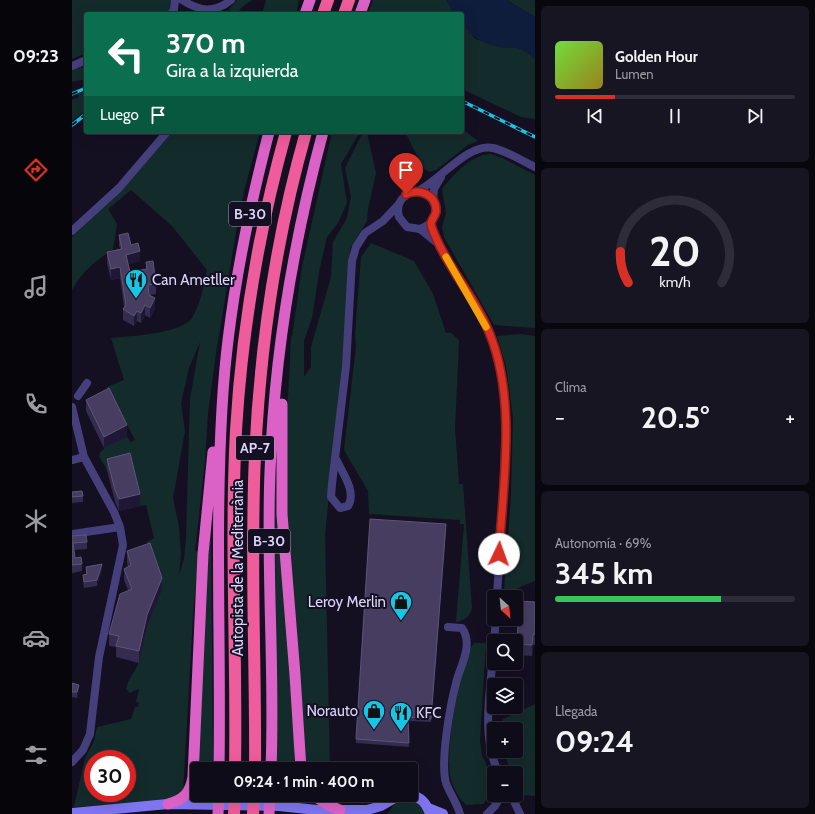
<!DOCTYPE html>
<html lang="es">
<head>
<meta charset="utf-8">
<style>
  body { margin:0; font-family:Cabin,sans-serif; background:#181523; color:#f1f3f6; height:100vh; display:flex; flex-direction:column; font-size:15px; white-space:nowrap }
  * { box-sizing:border-box; margin:0 }
  p { font-size:13px; color:#9b9ba2 }
  .icon { flex:none; width:22px; height:22px; fill:none; stroke:currentColor; stroke-width:2; stroke-linecap:round; stroke-linejoin:round }
  .map { position:relative; flex:1; overflow:hidden }
  .sheet { display:flex; flex-direction:column; gap:6px; padding:6px; background:#08070e; width:280px }
  .sheet>* { flex:none }
  .top-card { position:absolute; left:12px; top:12px; width:380px; height:122px; border-radius:4px; box-shadow:0 4px 16px #0002,0 0 0 1px #2f2c39; background:#0b6e4f; color:#fff; overflow:hidden }
  .needle { width:26px; rotate:153deg }
  .buttons { position:absolute; left:415px; top:590px; display:grid; gap:8px }
  .buttons a { display:grid; place-items:center; width:36px; height:36px; border-radius:4px; background:#0f0c1a; box-shadow:0 4px 16px #0002,0 0 0 1px #2f2c39; font-size:20px }
  .speed { position:absolute; left:12px; top:750px; display:flex; gap:8px; font-size:20px; font-weight:700; text-align:center }
  .speed>* { display:grid; place-content:center; width:52px; height:52px; border-radius:50%; background:#0f0c1a; box-shadow:0 4px 16px #0002,0 0 0 1px #2f2c39; line-height:1 }
  .speed .limit { border:6px solid #d22; background:#fff; color:#111 }
  .pin { position:absolute; display:grid; place-items:center; width:34px; height:34px; color:#fff; margin:-41px -17px; border-radius:50% 50% 50% 0; rotate:-45deg; box-shadow:0 0 4px #0007 }
  .pin .icon { rotate:45deg }
  .me { position:absolute; width:44px; margin:-22px; rotate:3deg; stroke-linejoin:round; filter:drop-shadow(0 0 3px #0008) }
  .turn { display:flex; align-items:center; gap:14px; height:84px; padding:0 16px; font-size:18px }
  .turn .icon { width:52px; height:52px; stroke-width:2.5 }
  .turn b { display:block; font-size:28px; line-height:34px }
  .then { display:flex; align-items:center; height:38px; padding:0 16px; background:#0003; gap:8px; font-size:15px }
  .big { font-size:30px; font-weight:700; line-height:1.1 }
  .sheet .widget { flex:1; display:flex; flex-direction:column; justify-content:center; gap:6px; min-width:0; padding:0 14px; border-radius:6px; background:#181523 }
  .sheet .dial { align-items:center; gap:0 }
  .dial svg { height:104px; overflow:visible; fill:none; stroke:#2f2c39; stroke-width:7; stroke-linecap:round; text-anchor:middle }
  .dial text { fill:#f1f3f6; stroke:none }
  .song { display:flex; align-items:center; gap:12px }
  .cover { width:48px; height:48px; border-radius:6px; background:linear-gradient(135deg,hsl(100 70% 55%),hsl(50 70% 35%)) }
  .played { height:4px; border-radius:2px; background:linear-gradient(90deg,#d93025 25%,#2f2c39 25%) }
  .keys { display:flex; justify-content:space-around; direction:ltr }
  .heat { display:flex; justify-content:space-between; align-items:center; font-size:22px; direction:ltr }
  .charge { height:6px; border-radius:3px; background:linear-gradient(90deg,#34c759 69%,#2f2c39 0) }
  .trip { position:absolute; left:118px; top:762px; width:228px; height:40px; border-radius:4px; background:#0f0c1a; box-shadow:0 4px 16px #0002,0 0 0 1px #2f2c39; font-weight:700; line-height:40px; text-align:center }
  main { display:flex; flex:1; min-height:0 }
  .tabs { display:flex; flex-direction:column; width:72px; justify-content:space-around; align-items:center; background:#06050a; color:#9b9ba2 }
  .tabs .icon { width:28px; height:28px }
  .tabs .active { color:#d93025 }
  .tabs b { font-size:18px; color:#f1f3f6 }
  .map>svg:first-child { display:block }
  .green { fill:#142b2b; fill-rule:evenodd }
  .water { fill:#0f1d3c }
  .lines { fill:none; stroke-linecap:round; stroke-linejoin:round }
  .minor { stroke:#45407c; stroke-width:8 }
  .secondary { stroke:#7f75f1; stroke-width:10 }
  .trunk { stroke:#da62c6; stroke-width:11 }
  .motorway { stroke:#ef5c9b; stroke-width:12 }
  .rail-casing { stroke:#17c6e5; stroke-width:3.5 }
  .rail { stroke:#141022; stroke-width:2; stroke-dasharray:6; stroke-linecap:butt }
  .trunk-bridge { stroke:#da62c6; stroke-width:11 }
  .motorway-bridge { stroke:#ef5c9b; stroke-width:12 }
  .wall { fill:#342b4e }
  .shaded-wall { fill:#1f1835 }
  .building { fill:#463d61; stroke:#5d5579 }
  .route-casing { stroke:#8d1f18; stroke-width:10 }
  .route { stroke:#d93025; stroke-width:7 }
  .slow { stroke:#f59e0b; stroke-width:7 }
  .labels { text-anchor:middle; stroke-width:4; stroke-linejoin:round; paint-order:stroke }
  .shield { fill:#141022; stroke:#9f9aba; stroke-width:1 }
  .shield-label { font-size:14px; font-weight:bold; fill:#dbd5fb }
  .poi-label { font-size:15px; fill:#dbd5fb; stroke:#141022; text-anchor:start }
  .street-label { font-size:15px; fill:#dbd5fb; stroke:#141022 }
</style>
</head>
<body>
<main>
<nav class="tabs">
<b>09:23</b>
<svg class="icon active" aria-label="directions" viewBox="0 0 24 24"><path d="M12 3l9 9-9 9-9-9zM9 14v-3h6M13 9l2 2-2 2"/></svg>
<svg class="icon" aria-label="music" viewBox="0 0 24 24"><path d="M9 18V5l10-2v13"/><circle cx="6" cy="18" r="3"/><circle cx="16" cy="16" r="3"/></svg>
<svg class="icon" aria-label="phone" viewBox="0 0 24 24"><path d="M5 4h4l2 5-3 2q2 4 5 5l2-3 5 2v4C11 20 4 13 5 4z"/></svg>
<svg class="icon" aria-label="climate" viewBox="0 0 24 24"><path d="M12 3v18M4 7l16 10M4 17L20 7"/></svg>
<svg class="icon" aria-label="car" viewBox="0 0 24 24"><path d="M5 17H2v-5l4-1 3-4h7l3 4 3 1v5h-3M9 17h6M6 11h13"/><circle cx="7" cy="17" r="2"/><circle cx="17" cy="17" r="2"/></svg>
<svg class="icon" aria-label="filters" viewBox="0 0 24 24"><path d="M4 7h16M4 17h16"/><circle cx="9" cy="7" r="2"/><circle cx="15" cy="17" r="2"/></svg>
</nav>
<div class="map">
<svg width="463" height="814" viewBox="0 0 463 814">
  <rect width="100%" height="100%" fill="#141022"/>
  <path class="green" d="M0,0h99l-2,10 -4,4h-79v39l-14,6z
    M165,0h15l-11,8 -4,6h-8l1,-6z
    M194,0h33l-3,14h-34z
    M301,0h73l9,14h-87z
    M435,0h28v17z
    M390,22l13,17 30,9 10,-1 12,5 8,7v60l-14,-2 -59,-28z
    M9,67l5,2v10l-14,3v-12z
    M14,91v19l-14,11v-21l7,-3 -2,-3z
    M390,129l16,12 -10,4 -32,25 -6,2 -6,-3 -19,-37h57z
    M99,132h89l-16,59 -7,35 -21,127 -8,60 -3,48 -10,90 4,1 -6,64 -10,176 -17,9 -92,6 11,-49 9,-17 3,-14 34,-8 4,-12h3l1,-4 -3,-1 3,-13 -9,4 -4,-4c2,-11 10,-17 13,-28 10,-31 15,-88 8,-119l7,-4 -8,-33 -6,1 -10,-41 -23,5 -8,-14c3,-10 19,-15 28,-19l4,5 4,-2 -28,-53 17,-7 -13,-42c19,-2 70,-4 81,-20 9,-14 11,-32 15,-48l-35,-44 -41,-36 -23,19 9,15 -4,25c-17,12 -31,22 -41,41v-53l51,-48zM128,342l-10,57 -4,139 -2,21 -5,16 2,-21 -2,-27 -6,-29 12,-67 -4,-28 8,-35zM21,759h34v34h-34z
    M260,132h28l-19,32 6,39 -9,20 -11,14 -7,30 -8,51 -8,23v36l7,-10v-20l20,-70 2,-35 14,-24 4,-21 -6,-29 18,-36h4l9,41 -8,36 -1,12 -17,28 -7,106 -18,180 5,234h-25c-8,-109 -21,-219 -19,-328 1,-35 4,-71 5,-106l1,2 10,-70z
    M418,154l12,4 33,17v153l-41,-3 -50,-88 -2,-10 4,-14 -4,-24c11,-14 29,-34 48,-35z
    M299,243l43,18 19,33 13,39h5l8,7 -4,89 4,55h4l9,125c-3,7 -7,12 -16,13l8,-98h-4v-4l-91,-6 -1,-23 -24,-41 12,-104 -1,-12 6,-77z
    M449,334l14,2v245l-22,9h-9l7,-94 2,-79 -7,-51 -9,-30z
    M203,467l19,262v40h-18z
    M139,530l2,229 -1,10h-14l6,-178z
    M402,643h12l-6,97 2,15 12,27v9l-11,13 -17,1c-8,-8 -14,-19 -16,-30 -4,-24 9,-114 24,-132z
    M463,704v92l-16,-1 -3,-7v-15h-6l-5,-22h11v-22h-13v-10z
    M333,799c10,1 17,5 20,15h-37l6,-10z"/>
  <path class="water" d="M374,0h61l28,17v42c-6,-5 -11,-9 -19,-11 -3,-1 -8,0 -12,0 -18,-3 -42,-12 -42,-34h-7z"/>
  <g class="lines">
    <path class="minor" d="M110,0c17,11 32,14 49,0
      M99,14l3,-5 1,-9
      M0,66l14,-6
      M346,191c21,-10 51,-49 75,-43 14,3 29,13 42,19
      M361,200l1,-11 7,-12
      M359,222c8,38 43,74 58,110 21,50 17,106 14,159 -2,35 -4,71 -6,106
      M348,229c34,-13 5,-52 -16,-32 -6,5 -7,12 -5,20l8,10 13,2 17,14
      M0,231l47,-43 48,-56
      M6,396l9,-13
      M0,407l12,50 30,55 6,15 3,18 -24,112 -9,77 -7,16 -11,12
      M264,459c6,13 21,33 12,47l-8,2 -9,-11 1,-13 14,-118 6,-105 4,-14 9,-14 18,-12 16,-17
      M0,460l12,-3
      M0,534l48,-7
      M376,627l14,1c12,17 -2,38 -6,55 -6,23 -16,79 -10,100 4,11 11,20 14,31
      M422,641l2,-22
      M422,647c-3,39 -14,91 5,126
      M439,795l9,19
      M415,814l8,-8 6,-11"/>
    <path class="secondary" d="M339,795c10,2 16,9 19,19
      M356,808l15,6
      M0,813l96,-9 111,2 38,4h50l14,-4 19,-11"/>
    <path class="trunk" d="M233,14l5,-14
      M288,14l5,-14
      M210,404v110l13,161 6,94
      M147,769c2,-120 -4,-241 3,-361 5,-91 24,-188 47,-276
      M199,769c4,-99 -5,-198 -1,-297 4,-115 23,-229 53,-340
      M241,795l15,10 12,5
      M96,804c15,-4 22,-10 25,-27l10,-223 10,-102"/>
    <path class="motorway" d="M251,14l5,-14
      M272,14l5,-14
      M163,769c2,-113 -5,-226 1,-339 6,-100 23,-201 50,-298
      M183,769c1,-104 -5,-209 0,-313 5,-109 21,-219 51,-324"/>
    <g class="rail-casing">
      <path id="rail" d="M0,94l14,-6
        M390,101l73,36
        M0,125l14,-11"/>
    </g>
    <use href="#rail" class="rail"/>
    <path class="trunk-bridge" d="M146,814l1,-19
      M197,814l1,-19"/>
    <path class="motorway-bridge" d="M162,814l1,-19
      M181,814l1,-19"/>
  </g>
  <path class="wall" d="M47,235l12,10 9,16 -12,3 2,8 16,-3v-7l10,22v10l-6,1 5,13 -5,10 -5,-3 -4,8 -4,-2 -3,5 -11,-6v-11l1,-2 -4,-29 -9,2 -4,-17v-11l13,-3 -1,-4z
    M14,400l41,37 -23,11 -18,-37z
    M35,459l33,47 -21,5 -4,-9 -8,-32z
    M0,492l11,4v6l-11,1z
    M374,528l-15,194 -23,-1 1,26 -53,-4v-4z
    M0,535v1l15,6v7l-13,1 1,8 7,6v7l-10,2z
    M55,551l35,39 -15,37 -8,36 -23,-6v-10l-7,-1v-12l19,-44 -4,-10v-11l4,-2 -1,-4z
    M14,567l16,3 -5,16 -13,2 -1,-7v-6h3z
    M463,602v43h-2l-1,11 -15,-1v-11z
    M0,683l7,7 -2,8 -5,-1z"/>
  <path class="shaded-wall" d="M68,251v10l-14,4v-10z
    M48,267v11l-9,2v-11z
    M83,298v10l-5,10v-10z
    M73,305v10l-4,8v-10z
    M65,311v10l-3,5v-10z
    M55,425v12l-23,11v-11z
    M68,494v12l-21,5v-12z
    M30,564v6l-5,16v-6z
    M90,578v12l-15,37 -8,36v-12l8,-36z
    M461,634v11l-1,11v-11z
    M7,685v5l-2,8v-6z"/>
  <path class="building" d="M56,233l3,12 7,-2 2,8 -14,4 4,17 17,-3 -1,-7 7,-1 3,23 -8,1 1,10 6,3 -5,10 -5,-3 -4,8 -4,-2 -3,5 -11,-7 3,-4 -6,-38 -9,2 -4,-17 15,-3 -3,-14z
    M37,388l18,37 -23,12 -18,-37z
    M58,453l10,41 -21,5 -4,-9 -8,-31z
    M10,491l1,5 -11,1v-5z
    M298,519l76,5 -15,195 -23,-2 1,26 -53,-4z
    M0,535v1l14,-1 1,7 -14,1 2,15 6,-1 1,7 -10,1z
    M78,543l12,35 -15,37 -8,36 -23,-5 3,-10 -10,-2 11,-40 12,-5 -8,-20 7,-4 -4,-14z
    M30,564l-5,16 -13,2 -1,-7 4,-1 -1,-7z
    M447,601l16,1v32h-2l-1,11 -15,-1z
    M0,683l7,2 -2,7h-5z"/>
  <g class="lines">
    <g class="route-casing">
      <path id="route" d="M334,194c14,-6 31,1 30,18 -1,4 -4,7 -5,11 0,5 4,12 6,17 14,32 39,59 52,92 28,67 14,151 10,222"/>
    </g>
    <use href="#route" class="route"/>
    <path class="slow" d="M374,257l40,70"/>
  </g>
  <defs>
    <g id="restaurant-pin" transform="scale(1.15)"><path d="M0 17L-7.5 6A9.5 9.5 0 1 1 7.5 6Z" fill="#17c6e5" stroke="#141022"/><path d="M-5-6h1v4h1v-4h1v4h1v-4h1v5L-1.5 .5V6h-2V.5L-5-1ZM5-6V6H3V1.5H1.5Q1.5-4 5-6Z" fill="#111"/></g>
    <g id="shop-pin" transform="scale(1.15)"><path d="M0 17L-7.5 6A9.5 9.5 0 1 1 7.5 6Z" fill="#17c6e5" stroke="#141022"/><path d="M-5-2.5h2.3a2.7 3.5 0 0 1 5.4 0H5L5.5 6h-11ZM-1.5-2.5h3a1.5 2.3 0 0 0-3 0Z" fill="#111"/></g>
  </defs>
  <g fill-rule="evenodd">
    <use href="#restaurant-pin" x="64" y="280"/>
    <use href="#shop-pin" x="329" y="602"/>
    <use href="#shop-pin" x="302" y="711"/>
    <use href="#restaurant-pin" x="329" y="713"/>
  </g>
  <g class="labels">
    <g class="shield">
      <rect x="157" y="202" width="42" height="24" rx="3"/>
      <rect x="164" y="436" width="38" height="24" rx="3"/>
      <rect x="176" y="529" width="42" height="24" rx="3"/>
    </g>
    <g class="shield-label">
      <text x="178" y="219">B-30</text>
      <text x="183" y="453">AP-7</text>
      <text x="197" y="546">B-30</text>
    </g>
    <g class="poi-label">
      <text x="80" y="285">Can Ametller</text>
      <text x="314" y="607" text-anchor="end">Leroy Merlin</text>
      <text x="286" y="716" text-anchor="end">Norauto</text>
      <text x="344" y="718">KFC</text>
    </g>
    <g class="street-label">
      <text transform="translate(166 568) rotate(-90)" y="5">Autopista de la Mediterrània</text>
    </g>
  </g>
</svg>
<div class="buttons">
<a><svg class="needle" viewBox="-14 -14 28 28"><path d="M0-13l5 13h-10z" fill="#e53935"/><path d="M0 13l5-13h-10z" fill="#9b9ba2"/></svg></a>
<a><svg class="icon" aria-label="search" viewBox="0 0 24 24"><circle cx="10" cy="10" r="6"/><path d="M15 15l6 6"/></svg></a>
<a><svg class="icon" aria-label="layers" viewBox="0 0 24 24"><path d="M12 4l9 5-9 5-9-5zM3 14l9 5 9-5"/></svg></a>
<a>+</a>
<a>−</a>
</div>
<div class="speed"><div class="limit">30</div></div>
<div class="pin" style="left:334px;top:194px;background:#d93025"><svg class="icon" aria-label="arrive" viewBox="0 0 24 24"><path d="M6 21V4h12l-3 4 3 4H6"/></svg></div>
<svg class="me" style="left:427px;top:554px" viewBox="-20 -20 40 40"><circle r="19" fill="#fff"/><path d="M0-13L10 11 0 6-10 11z" fill="#d93025"/></svg>
<div class="trip">09:24 · 1 min · 400 m</div>
<div class="top-card">
<div class="turn"><svg class="icon" aria-label="left" viewBox="0 0 24 24"><path d="M17 20v-9H6M10 6l-5 5 5 5"/></svg><div><b>370 m</b>Gira a la izquierda</div></div>
<div class="then">Luego<svg class="icon" aria-label="arrive" viewBox="0 0 24 24"><path d="M6 21V4h12l-3 4 3 4H6"/></svg></div>
</div>
</div>
<section class="sheet">
<div class="widget">
<div class="song"><i class="cover"></i><div><b>Golden Hour</b><p>Lumen</p></div></div>
<div class="played"></div>
<div class="keys"><svg class="icon" aria-label="previous" viewBox="0 0 24 24"><path d="M18 5L8 12l10 7zM5 5v14"/></svg><svg class="icon" aria-label="pause" viewBox="0 0 24 24"><path d="M8 5v14M16 5v14"/></svg><svg class="icon" aria-label="next" viewBox="0 0 24 24"><path d="M6 5l10 7-10 7zM19 5v14"/></svg></div>
</div>
<div class="widget dial"><svg viewBox="0 0 100 80">
<path d="M14 69A42 42 0 1 1 86 69"/>
<path d="M14 69A42 42 0 0 1 8 45" stroke="#d93025"/>
<text x="50" y="56" font-size="32" font-weight="700">20</text>
<text x="50" y="72" font-size="11">km/h</text>
</svg></div>
<div class="widget"><p>Clima</p>
<div class="heat"><a>−</a><b class="big">20.5°</b><a>+</a></div>
</div>
<div class="widget"><p>Autonomía · 69%</p><b class="big">345 km</b><div class="charge"></div></div>
<div class="widget"><p>Llegada</p><b class="big">09:24</b></div>
</section>
</main>
</body>
</html>
